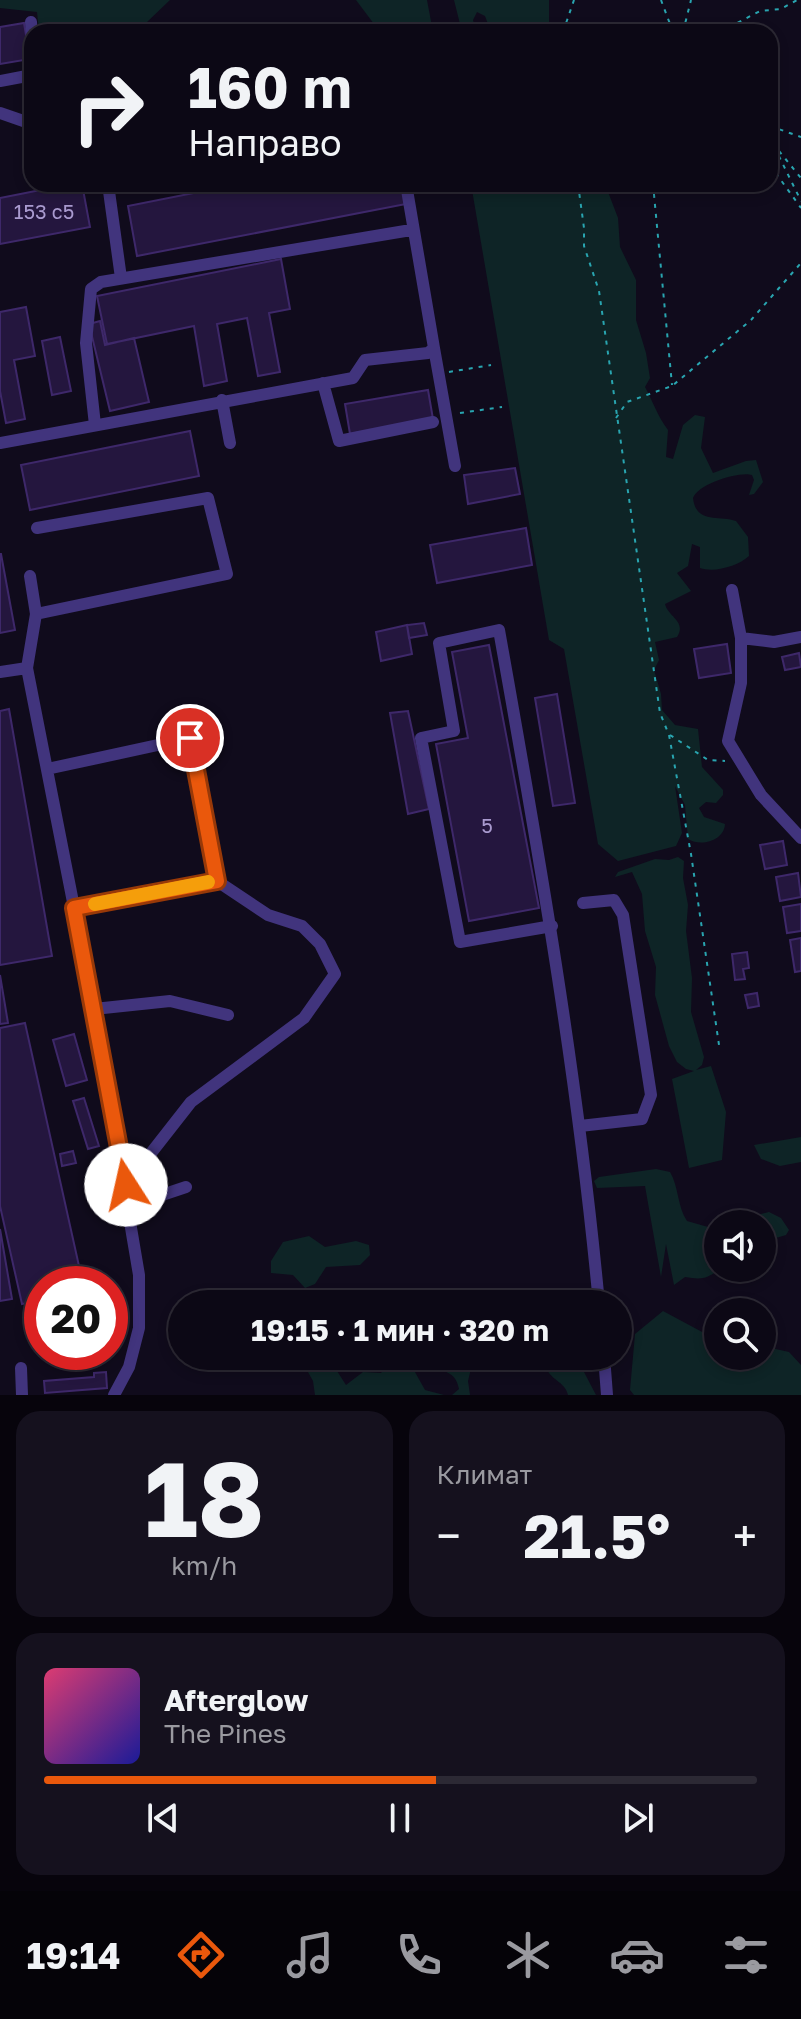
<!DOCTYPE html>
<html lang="ru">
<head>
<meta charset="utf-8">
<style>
  body { margin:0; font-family:"Golos Text",sans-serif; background:#15111e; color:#f1f3f6; height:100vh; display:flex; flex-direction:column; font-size:30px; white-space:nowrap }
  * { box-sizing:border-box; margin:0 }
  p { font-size:26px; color:#9a9aa0 }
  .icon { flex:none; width:44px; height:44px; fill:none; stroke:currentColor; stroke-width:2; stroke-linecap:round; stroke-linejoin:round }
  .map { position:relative; height:1395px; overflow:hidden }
  .side { display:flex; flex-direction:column; gap:16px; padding:16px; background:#07040c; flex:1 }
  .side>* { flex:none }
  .banner { position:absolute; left:24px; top:24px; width:754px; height:168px; border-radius:24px; box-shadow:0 4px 12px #0003,0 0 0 2px #2c2934; background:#0c0815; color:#f1f3f6; overflow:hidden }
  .tools { position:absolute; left:704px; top:1210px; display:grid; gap:16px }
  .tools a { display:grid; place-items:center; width:72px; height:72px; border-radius:50%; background:#0c0815; box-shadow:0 4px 12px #0003,0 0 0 2px #2c2934; font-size:40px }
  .speed { position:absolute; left:24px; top:1266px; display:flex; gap:16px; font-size:40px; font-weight:700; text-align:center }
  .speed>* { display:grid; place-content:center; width:104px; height:104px; border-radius:50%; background:#0c0815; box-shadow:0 4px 12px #0003,0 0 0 2px #2c2934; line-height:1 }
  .speed .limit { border:12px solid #d22; background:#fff; color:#111 }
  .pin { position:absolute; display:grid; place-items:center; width:68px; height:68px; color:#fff; margin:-34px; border:4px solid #fff; border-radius:50%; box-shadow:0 2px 8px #0007 }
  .me { position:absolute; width:88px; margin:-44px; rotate:350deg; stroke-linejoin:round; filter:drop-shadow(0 0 6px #0008) }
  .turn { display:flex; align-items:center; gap:28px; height:168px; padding:0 32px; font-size:36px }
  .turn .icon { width:104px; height:104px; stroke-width:2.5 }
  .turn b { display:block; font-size:56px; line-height:68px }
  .big { font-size:60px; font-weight:700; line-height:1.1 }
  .side .card { flex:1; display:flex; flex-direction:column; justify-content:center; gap:12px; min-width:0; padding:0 28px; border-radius:24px; background:#15111e }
  .side .dial { align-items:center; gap:0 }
  .dial b { font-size:104px; line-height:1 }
  .song { display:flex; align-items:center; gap:24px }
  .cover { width:96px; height:96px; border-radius:12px; background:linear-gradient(135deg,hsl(340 70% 55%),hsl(240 70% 35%)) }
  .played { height:8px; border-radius:4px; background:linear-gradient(90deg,#ea580c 55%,#2c2934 55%) }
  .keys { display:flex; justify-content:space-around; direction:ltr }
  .heat { display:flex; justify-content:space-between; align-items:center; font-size:44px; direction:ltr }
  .side .tiles { flex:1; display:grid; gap:16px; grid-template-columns:1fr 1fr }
  .card:last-child { grid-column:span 2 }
  .trip { position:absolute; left:168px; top:1290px; width:464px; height:80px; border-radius:40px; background:#0c0815; box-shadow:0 4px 12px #0003,0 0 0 2px #2c2934; font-weight:700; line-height:80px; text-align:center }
  .tab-bar { display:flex; height:128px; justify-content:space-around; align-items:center; background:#050308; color:#9a9aa0 }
  .tab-bar .icon { width:56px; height:56px }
  .tab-bar .current { color:#ea580c }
  .tab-bar b { font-size:36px; color:#f1f3f6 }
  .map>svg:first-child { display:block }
  .green { fill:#0e2426 }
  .building { fill:#24163e; stroke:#3e286a; stroke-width:2 }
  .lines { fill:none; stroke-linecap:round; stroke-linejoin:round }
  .path { stroke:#29a5b0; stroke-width:2; stroke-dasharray:4 6; stroke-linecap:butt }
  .minor { stroke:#41347d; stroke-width:12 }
  .route-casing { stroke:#983908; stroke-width:20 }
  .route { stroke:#ea580c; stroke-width:14 }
  .slow { stroke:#f59e0b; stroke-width:14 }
  .labels { text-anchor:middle; stroke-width:6; stroke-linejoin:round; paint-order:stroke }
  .number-label { font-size:20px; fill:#a99acf }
</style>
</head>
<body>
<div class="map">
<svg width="801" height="1395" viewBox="0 0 801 1395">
  <rect width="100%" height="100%" fill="#100b1c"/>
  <path class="green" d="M0,0h170l-23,22 -30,4 -7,6h-71l-2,-20 -37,-4z
    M356,0h71l6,32h-53z
    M454,0h95v32h-58l-6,-16 -8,-4 -4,8 3,12h-14z
    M471,184h134l13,34 2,29 16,33v40l10,33 4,25 -5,9c8,15 13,30 23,43l-2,27 7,2 10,-34 12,-10 10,2 -4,31 12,25 33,-12 10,-1 7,22 -9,12 -5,1 5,-15 -2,-5c-13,-4 -54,9 -59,23 3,26 25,17 43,23l12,16 1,19c-11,10 -34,17 -49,12v-21l-8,-3 -4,22 -11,7 14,18 -26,13c3,13 22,17 12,33l-22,5 4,18 -5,10 7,24 1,16 13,15 23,4 4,38 21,23v5l-7,8 -10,-1 -7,6 5,9 21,7c-1,17 -24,23 -37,15l-3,-34 -10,-19 7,47 -6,13 -58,15 -20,-17 -34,-195 -15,-9z
    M678,857l6,4 -1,17 5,27 -2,26 6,47 -1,34 13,45 -2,8 -6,5 15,-4 15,46 -4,48 -33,8 -17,-89 22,-8 -8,-2 -9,-7 -8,-16 -14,-51 1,-28 -11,-36 -3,-37 -10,-22 -17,5 3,-5 37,-13 14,1z
    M801,1137v25l-21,4 -19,-7 -7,-14z
    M656,1169l14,3c9,15 7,34 17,49l21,6 10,-2v43h3c-14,11 -19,12 -36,9l-11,8 -8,-41 -5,33 -16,-91 -48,2 -3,-7 5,-4z
    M769,1212l12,6 8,12 -3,5 -20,6 -4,15v-32h-42z
    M309,1236l16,11 31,-6 13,4 1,10 -10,10 -34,2 -11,17 -10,4 -12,-13 -22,-2v-12l12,-19z
    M663,1311l41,22 14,3v20h44v-10l27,6 12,13v30h-167l-4,-5 5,-56z
    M250,1356h98l-18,6 -2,4 9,5 9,14 17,-13 18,1 12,-14 13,-3 19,34 19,5h-129l-2,-14 -5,-9c-21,-1 -42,-2 -58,-16z
    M430,1356h44l-6,25 2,14h-18l7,-6c-4,-20 -16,-15 -29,-25z
    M570,1356h16l-2,16 12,23h-28c-3,-14 -19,-15 -22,-29l2,-3h17z"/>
  <path class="building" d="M24,23l6,36 -30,5v-37z
    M71,184h11l8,43 -90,17v-46z
    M239,184h163l4,20 -269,52 -9,-50z
    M281,259l9,50 -21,4 11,59 -22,4 -11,-58 -30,6 10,57 -23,5 -10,-60 -87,18 -10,-48z
    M26,307l9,49 -21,4 11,59 -19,4 -6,-32v-79z
    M100,321l5,24 29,-7 15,64 -39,9 -21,-87z
    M60,337l11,54 -19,4 -10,-54z
    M428,390l5,29 -83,15 -5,-30z
    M190,431l9,45 -169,34 -9,-45z
    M515,468l5,26 -52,10 -4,-29z
    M526,528l6,37 -95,18 -7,-38z
    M1,554l14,76 -15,3v-79z
    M424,623l3,12 -18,3 -2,-13z
    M407,625l5,29 -31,7 -5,-29z
    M727,644l4,29 -32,5 -5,-29z
    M489,645l50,263 -70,13 -33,-177 32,-6 -16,-86z
    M799,653l2,14 -16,3 -3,-13z
    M557,694l18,109 -22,3 -18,-108z
    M9,709l43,247 -52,9v-254z
    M408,711l21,98 -21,5 -18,-101z
    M783,841l4,24 -22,4 -5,-24z
    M798,873l3,24 -21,4 -4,-24z
    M801,904v27l-14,2 -4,-26z
    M801,938v33l-6,1 -5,-32z
    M747,952l2,16 -6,1 2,10 -10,1 -3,-26z
    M0,975l8,48 -8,1z
    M757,993l2,13 -11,2 -3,-13z
    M25,1023l58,261h-41v16l-20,4 -22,-98v-178z
    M74,1034l13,46 -21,6 -13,-46z
    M84,1098l15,48 -11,3 -15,-48z
    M73,1151l3,12 -14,3 -2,-12z
    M0,1229l12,70 -12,2z
    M106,1372l1,16 -62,5 -1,-12 50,-4v-4z"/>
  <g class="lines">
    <path class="path" d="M661,0l12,32
      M563,32l11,-32
      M683,32l8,-32
      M720,32l40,-21 21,-2 16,-9
      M770,126l31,11
      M770,138l31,63
      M779,151l22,27
      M770,165l31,43
      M578,184l6,44v18l15,45 61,422 9,22 22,119 28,191
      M653,184l19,201
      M449,372l42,-7
      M460,413l42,-6
      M616,418l11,-16 45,-16 79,-66 50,-57
      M670,735l38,25 17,1"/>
    <path class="minor" d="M31,22l1,14
      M0,81l32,-6
      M0,113l32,11
      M108,184l13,94
      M434,348l21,118
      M323,383l16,58 94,-19
      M222,400l8,43
      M95,425l-9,-82 5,-54 10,-7 310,-52
      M0,443l353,-65 12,-18 63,-7 6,-5 -28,-164
      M30,576l6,38
      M732,590l9,48v45l-13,58 33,54 40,43
      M741,638l33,4 27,-5
      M27,668l9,-54 191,-40 -19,-76 -171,30
      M0,672l27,-4 67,341 45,266v53l-10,39 -15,28
      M47,769l143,-31 27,143
      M74,908l143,-27 51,34 34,11 18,18 15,30 -31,44 -113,84 -65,83
      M552,926l-92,16 -39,-204 33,-7 -15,-88 60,-13c40,224 79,447 100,674
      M94,1009l76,-8 58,14
      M580,1126l62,-7 9,-24 -28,-180 -9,-15 -31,3
      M129,1206l57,-19
      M604,1356l3,39
      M21,1368l1,27"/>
  </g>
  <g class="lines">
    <g class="route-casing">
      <path id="route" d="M126,1185l-52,-277 143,-27 -27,-143"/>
    </g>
    <use href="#route" class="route"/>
    <path class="slow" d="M95,904l113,-22"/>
  </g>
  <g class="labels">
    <g class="number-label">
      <text x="44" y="219">153 с5</text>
      <text x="487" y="833">5</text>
    </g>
  </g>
</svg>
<div class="tools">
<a><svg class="icon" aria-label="sound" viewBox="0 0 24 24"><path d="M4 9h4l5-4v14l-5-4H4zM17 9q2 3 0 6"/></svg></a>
<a><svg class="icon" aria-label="search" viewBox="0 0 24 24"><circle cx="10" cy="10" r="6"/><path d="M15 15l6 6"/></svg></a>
</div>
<div class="speed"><div class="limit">20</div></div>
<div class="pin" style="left:190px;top:738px;background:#d93025"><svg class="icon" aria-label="arrive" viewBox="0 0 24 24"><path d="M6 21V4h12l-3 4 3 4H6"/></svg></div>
<svg class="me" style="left:126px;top:1185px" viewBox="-20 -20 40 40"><circle r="19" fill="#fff"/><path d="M0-13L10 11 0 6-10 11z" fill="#ea580c"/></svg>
<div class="trip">19:15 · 1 мин · 320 m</div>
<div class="banner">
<div class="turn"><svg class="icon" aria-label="right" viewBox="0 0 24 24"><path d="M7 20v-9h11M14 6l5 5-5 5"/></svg><div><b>160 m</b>Направо</div></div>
</div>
</div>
<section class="side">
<div class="tiles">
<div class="card dial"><b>18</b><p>km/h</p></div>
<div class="card"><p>Климат</p>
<div class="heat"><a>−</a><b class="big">21.5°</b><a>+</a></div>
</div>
<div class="card">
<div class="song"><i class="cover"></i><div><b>Afterglow</b><p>The Pines</p></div></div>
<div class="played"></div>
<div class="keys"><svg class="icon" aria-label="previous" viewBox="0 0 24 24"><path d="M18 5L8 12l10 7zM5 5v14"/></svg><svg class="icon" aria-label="pause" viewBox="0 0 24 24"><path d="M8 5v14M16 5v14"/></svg><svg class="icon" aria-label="next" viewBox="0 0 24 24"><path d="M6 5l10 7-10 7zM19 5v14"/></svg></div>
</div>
</div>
</section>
<nav class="tab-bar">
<b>19:14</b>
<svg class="icon current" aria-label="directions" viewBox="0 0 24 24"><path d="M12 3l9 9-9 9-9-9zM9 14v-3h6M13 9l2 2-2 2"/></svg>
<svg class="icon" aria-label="music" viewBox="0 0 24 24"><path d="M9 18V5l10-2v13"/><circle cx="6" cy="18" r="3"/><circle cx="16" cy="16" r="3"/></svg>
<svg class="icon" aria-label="phone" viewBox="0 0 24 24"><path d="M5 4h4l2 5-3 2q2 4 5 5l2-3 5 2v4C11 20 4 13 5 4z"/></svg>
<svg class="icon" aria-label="climate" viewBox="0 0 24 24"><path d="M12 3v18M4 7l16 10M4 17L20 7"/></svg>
<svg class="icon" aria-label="car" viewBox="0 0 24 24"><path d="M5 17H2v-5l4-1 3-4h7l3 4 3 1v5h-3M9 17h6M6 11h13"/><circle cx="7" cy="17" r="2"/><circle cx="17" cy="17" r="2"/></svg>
<svg class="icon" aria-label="filters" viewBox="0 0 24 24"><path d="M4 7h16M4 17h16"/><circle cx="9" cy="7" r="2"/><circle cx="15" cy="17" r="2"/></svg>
</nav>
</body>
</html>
